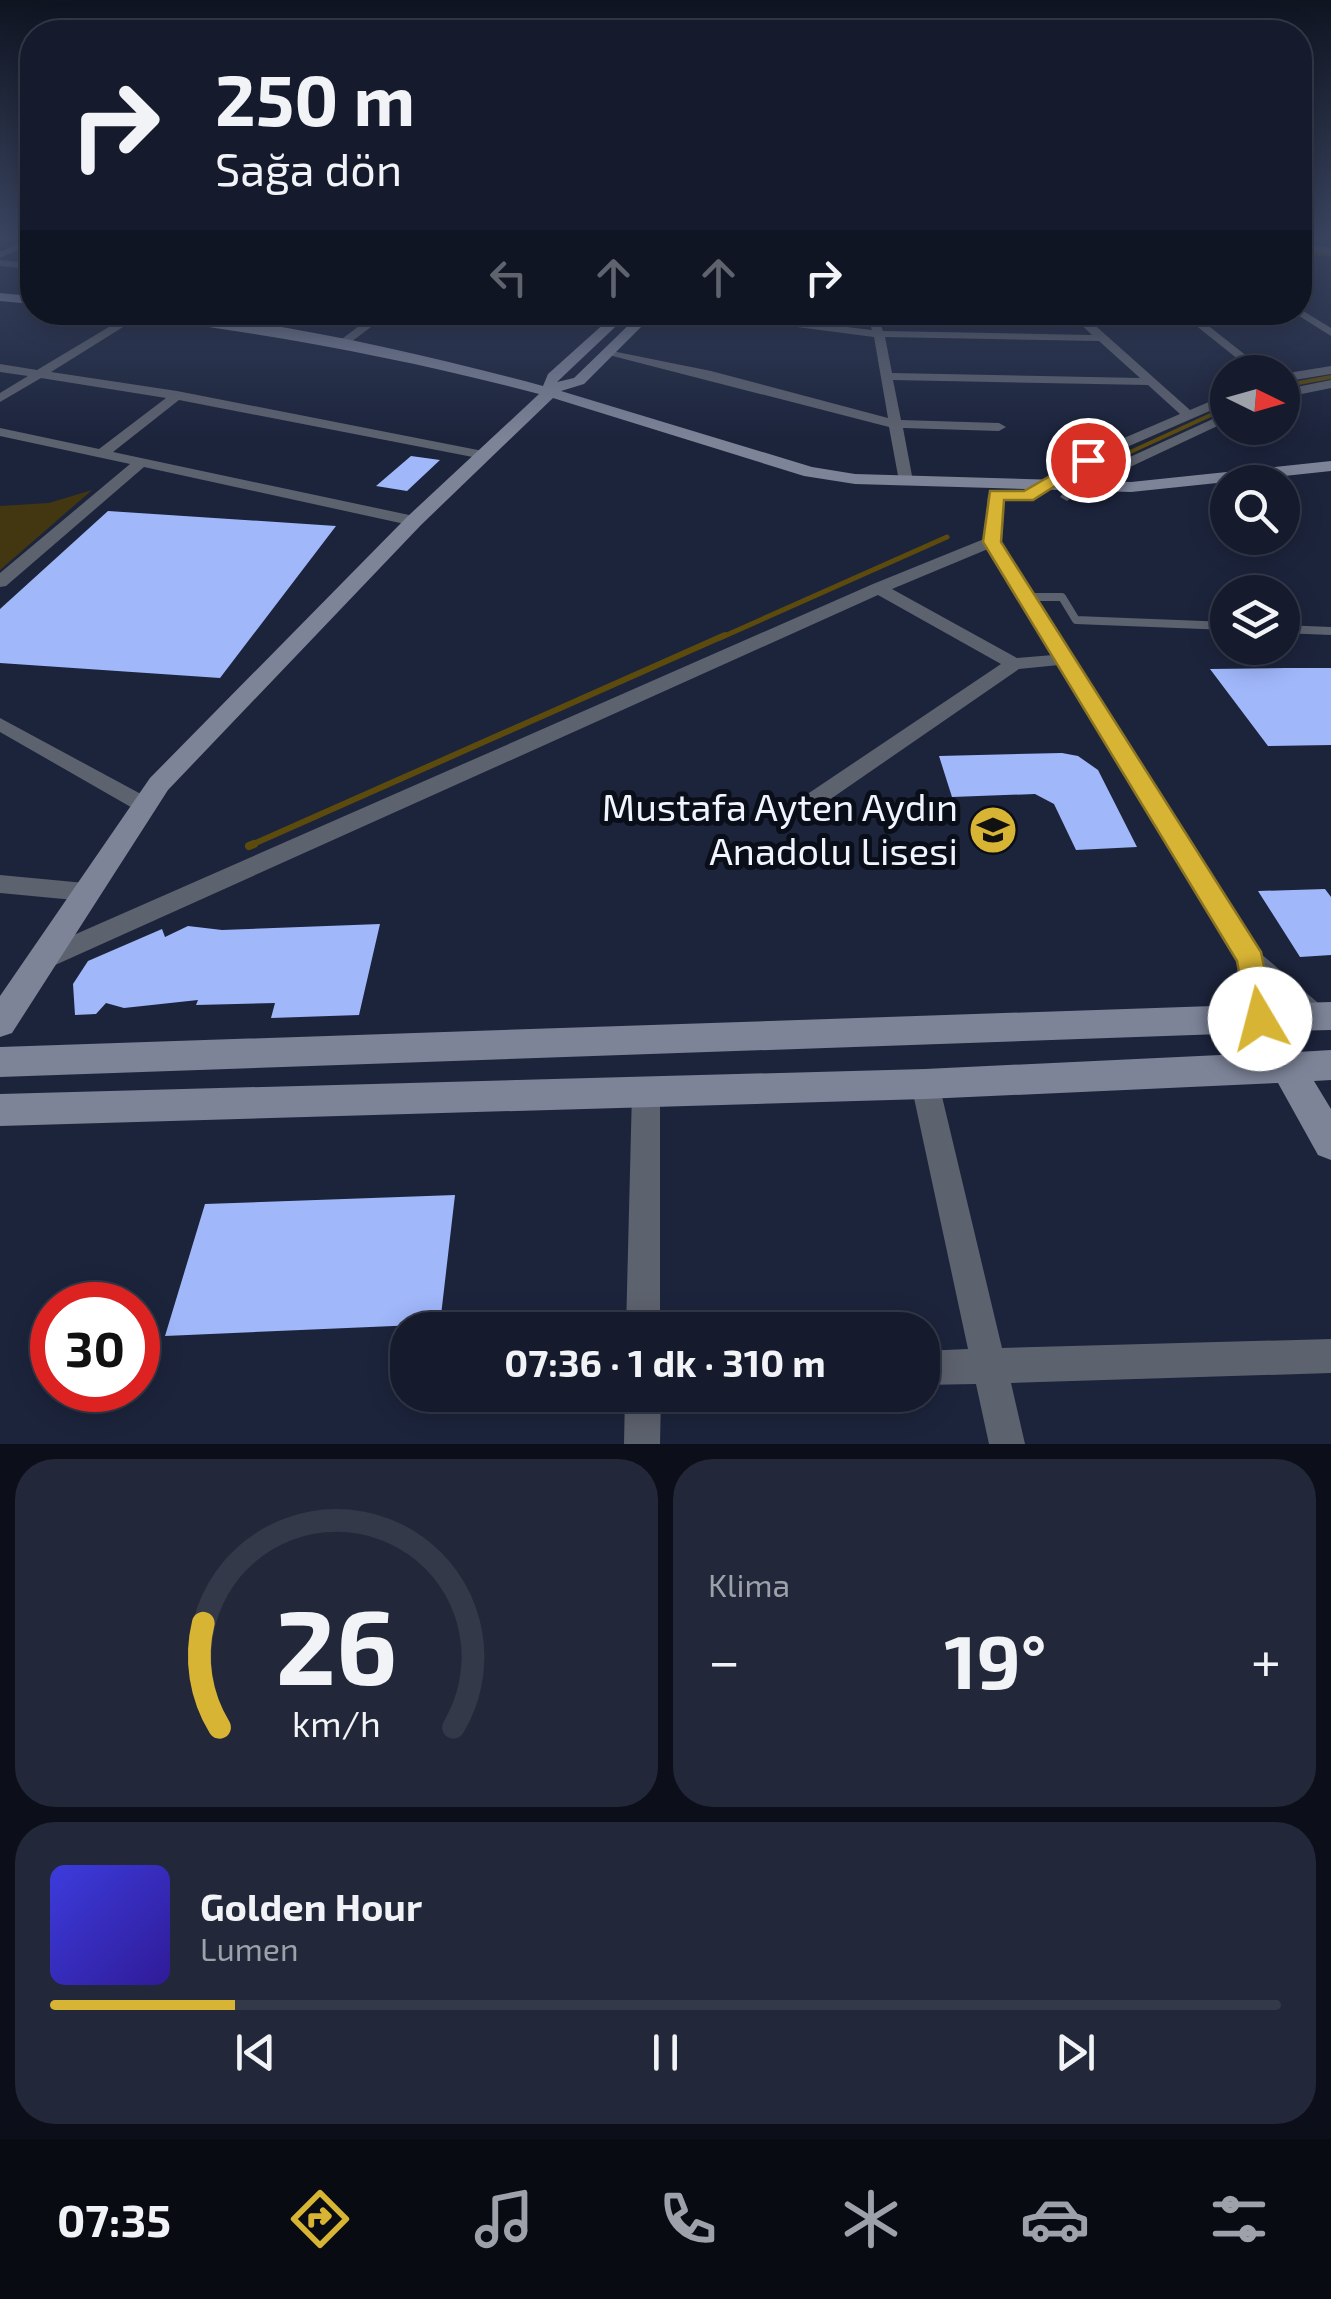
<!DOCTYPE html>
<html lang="tr">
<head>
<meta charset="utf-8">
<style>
  body { margin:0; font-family:"Exo 2",sans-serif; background:#222839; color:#f1f3f6; height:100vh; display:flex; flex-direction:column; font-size:38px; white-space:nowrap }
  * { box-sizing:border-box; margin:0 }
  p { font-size:32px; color:#9da1aa }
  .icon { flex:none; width:55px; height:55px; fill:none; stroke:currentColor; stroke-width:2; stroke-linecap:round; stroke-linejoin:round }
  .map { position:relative; height:1444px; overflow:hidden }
  .side { display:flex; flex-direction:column; gap:15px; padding:15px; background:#0c0f19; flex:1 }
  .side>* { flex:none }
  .top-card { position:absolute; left:20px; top:20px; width:1292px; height:305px; border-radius:40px; box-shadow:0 5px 25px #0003,0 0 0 2px #343949; background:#151b2d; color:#f1f3f6; overflow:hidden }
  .needle { width:65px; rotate:95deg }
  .fabs { position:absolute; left:1210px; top:355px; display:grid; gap:20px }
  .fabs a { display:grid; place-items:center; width:90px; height:90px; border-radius:50%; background:#151b2d; box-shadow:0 5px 25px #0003,0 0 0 2px #343949; font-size:50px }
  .speed { position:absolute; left:30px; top:1282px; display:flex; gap:20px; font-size:50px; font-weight:700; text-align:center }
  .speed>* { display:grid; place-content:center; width:130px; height:130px; border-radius:50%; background:#151b2d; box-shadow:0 5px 25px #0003,0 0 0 2px #343949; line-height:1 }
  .speed .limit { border:15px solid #d22; background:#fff; color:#111 }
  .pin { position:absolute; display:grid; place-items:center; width:85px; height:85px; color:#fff; margin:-42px; border:5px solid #fff; border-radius:50%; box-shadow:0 2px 10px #0007 }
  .me { position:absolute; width:110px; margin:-55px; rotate:352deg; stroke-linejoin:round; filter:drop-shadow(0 0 8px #0008) }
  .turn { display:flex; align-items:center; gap:35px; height:210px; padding:0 30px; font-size:45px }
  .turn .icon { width:130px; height:130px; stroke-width:2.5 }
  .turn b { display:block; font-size:70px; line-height:85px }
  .lanes { display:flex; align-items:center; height:95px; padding:0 30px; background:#0003; justify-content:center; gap:50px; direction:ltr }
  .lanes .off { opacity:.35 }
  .big { font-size:75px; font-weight:700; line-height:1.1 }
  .side .tile { flex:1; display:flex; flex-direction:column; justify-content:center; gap:15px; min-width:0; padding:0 35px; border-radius:40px; background:#222839 }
  .side .dial { align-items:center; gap:0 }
  .dial svg { height:260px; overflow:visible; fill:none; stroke:#343949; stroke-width:7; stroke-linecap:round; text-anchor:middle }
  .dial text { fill:#f1f3f6; stroke:none }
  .song { display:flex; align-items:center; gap:30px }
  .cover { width:120px; height:120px; border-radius:15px; background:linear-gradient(135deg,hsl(240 70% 55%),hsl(250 70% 35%)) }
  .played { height:10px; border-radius:5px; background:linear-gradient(90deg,#d8b434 15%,#343949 15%) }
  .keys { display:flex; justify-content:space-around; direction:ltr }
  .heat { display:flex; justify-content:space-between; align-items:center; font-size:55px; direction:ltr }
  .side .tiles { flex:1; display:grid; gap:15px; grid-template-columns:1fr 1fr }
  .tile:last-child { grid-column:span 2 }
  .trip { position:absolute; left:390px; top:1312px; width:550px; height:100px; border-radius:40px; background:#151b2d; box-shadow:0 5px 25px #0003,0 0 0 2px #343949; font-weight:700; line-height:100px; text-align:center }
  .dock { display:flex; height:160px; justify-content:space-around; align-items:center; background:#080b12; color:#9da1aa }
  .dock .icon { width:70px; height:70px }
  .dock .on { color:#d8b434 }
  .dock b { font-size:45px; color:#f1f3f6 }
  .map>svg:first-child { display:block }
  .green { fill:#433711 }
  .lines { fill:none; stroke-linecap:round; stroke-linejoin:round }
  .stream-far3 { stroke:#5c4b0c; stroke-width:4 }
  .stream-far2 { stroke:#5c4b0c; stroke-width:5 }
  .stream-far1 { stroke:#5c4b0c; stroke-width:6 }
  .stream { stroke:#5c4b0c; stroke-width:8 }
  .building { fill:#a0b7fa }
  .lane { stroke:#5d626f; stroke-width:8 }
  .street { fill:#5d626f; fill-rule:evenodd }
  .secondary { fill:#7d8498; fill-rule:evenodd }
  .route { fill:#d8b434; stroke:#8c7522; stroke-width:2.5 }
  .labels { text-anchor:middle; stroke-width:10; stroke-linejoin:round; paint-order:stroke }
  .poi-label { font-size:38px; fill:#f0f4fe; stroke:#0a0e18; text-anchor:end }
</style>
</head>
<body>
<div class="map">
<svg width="1331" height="1444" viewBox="0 0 1331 1444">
  <rect width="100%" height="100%" fill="#1c243c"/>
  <path class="green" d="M92,490l-92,80v-64l49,-3z"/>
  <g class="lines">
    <path class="stream-far3" d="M1300,251l31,4
      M1282,386l49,-9
      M1102,465l126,-58"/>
    <path class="stream-far2" d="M720,638l227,-101"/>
    <path class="stream-far1" d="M249,846l476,-211"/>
    <path class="stream" d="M249,846l5,-2"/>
  </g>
  <path class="building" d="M411,456l29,4 -33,31 -31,-5z
    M108,511l228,15 -116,152 -220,-15v-54z
    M1285,668h46v77l-63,1 -58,-77z
    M1062,753l16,3 20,14 39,77 -61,3 -22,-46 -19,-10 -83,3 -13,-41z
    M1325,889l6,8v58l-31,2 -42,-66z
    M380,924l-21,91 -88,3 4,-15 -79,2 2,-5 -74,8 -18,-5 -10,11 -21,1 -2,-31 15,-23 74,-32 3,8 23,-11 34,4z
    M455,1195l-15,129 -275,12 40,-132z"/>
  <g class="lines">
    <path class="lane" d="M1027,597h35l14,23 152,6
      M1282,629l49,2"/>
    <path class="street" d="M29,238h3v5l-32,15v-6z
      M1300,243l31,5v6l-31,-5z
      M0,260l32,3v6l-32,-3z
      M1300,309l31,19v8l-35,-22z
      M134,312h13l-96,60 126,19 306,60 7,4 -7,4 -304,-59 -66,52 301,64 8,5 -8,5 -270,-59 -138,119 -6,1v-14l130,-109 -130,-28v-8l99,21 67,-51 -125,-20 -41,24v-9l28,-17 -28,-4v-8l37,6z
      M378,312h13l-48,36h-8v-4z
      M682,312h37l153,18 -7,-18h11l7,19 209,4 -24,-23h12l110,98 38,-16v9l-108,47 -93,50 -5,-1v-6l88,-49 70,-30 -32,-29 -255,-5 8,40 98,3 7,4 -7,4 -96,-3 10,53 -7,4 -7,-4 -10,-54 -288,-74 6,-3 104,21 177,47 -14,-81zM885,337l214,4 41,37 -248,-5z
      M1179,312h12l76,60h-13z
      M1331,366v8l-49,8v-8z
      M1331,380v8l-49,10v-8z
      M1228,412v9l-147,69 -14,11 -7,-4 11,-13z
      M995,491l7,4 -2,47 260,411 64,55 4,8 -4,8c-21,7 -40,-19 -55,-33l4,28 -4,8 -9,3 -9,-3 -13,-66 -179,-296 -40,4 -200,138h-16l-3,-5 3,-5 198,-133 -123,-69 -825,371 -9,3 -9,-3 -4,-7 4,-7 838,-368 111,-45 4,-44zM988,549l65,106 -36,3 -125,-69z
      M0,718l152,82 3,5 -3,5h-16l-136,-78z
      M0,875l85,8 8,3 4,6 -4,6 -8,3 -85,-8z
      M925,1072l10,3 4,9 63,264 329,-9v34l-320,10 14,61h-36l-13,-60 -54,1v-34l46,-2 -57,-265 4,-9z
      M646,1079l10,4 4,9v238h-34l6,-238 4,-9z
      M625,1395h36l-1,49h-36z"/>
    <path class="secondary" d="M0,293l32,3v8l-32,-3z
      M76,312c33,0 57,-2 89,1 120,8 261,42 378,73l5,-12 69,-62h14l-74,70 17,-4 68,-66h14l-72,72 -23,7 251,76 43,7 276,8 200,-21v10l-200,21 -276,-8 -51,-8 -251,-78 -132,127 -253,265 -156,243 -12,4v-41l150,-218 257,-261 132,-123c-128,-34 -257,-58 -388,-75l-5,6z
      M1331,1002v28l-46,1 12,21 34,-2v30l-17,1 17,28v51l-13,-5 -40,-72 -353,16 -925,27v-32l925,-25 337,-16 -12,-20 -1250,44v-30z"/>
  </g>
  <linearGradient id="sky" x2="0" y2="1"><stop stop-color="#0f1421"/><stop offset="0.54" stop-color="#3a4561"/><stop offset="1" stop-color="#3a4561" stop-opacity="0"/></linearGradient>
  <rect width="1331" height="440" fill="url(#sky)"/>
  <path class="route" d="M1083,457l13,3 -63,40h-29l-3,42 260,410 14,67 -5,9 -10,3 -11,-3 -12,-67 -254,-419 7,-51h34z"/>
  <defs>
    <g id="school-disc" transform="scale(2.5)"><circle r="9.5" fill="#d8b434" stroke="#0a0e18"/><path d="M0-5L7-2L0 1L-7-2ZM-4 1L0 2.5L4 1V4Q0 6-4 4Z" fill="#111"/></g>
  </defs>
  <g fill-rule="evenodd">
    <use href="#school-disc" x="993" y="830"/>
  </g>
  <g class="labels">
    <g class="poi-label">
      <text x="958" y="821">Mustafa Ayten Aydın<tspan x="958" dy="44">Anadolu Lisesi</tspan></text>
    </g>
  </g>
</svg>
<div class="fabs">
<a><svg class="needle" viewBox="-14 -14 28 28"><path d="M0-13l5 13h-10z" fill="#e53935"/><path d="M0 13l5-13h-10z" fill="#9da1aa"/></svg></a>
<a><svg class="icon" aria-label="search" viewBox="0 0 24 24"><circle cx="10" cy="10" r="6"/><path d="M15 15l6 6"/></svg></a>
<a><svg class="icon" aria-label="layers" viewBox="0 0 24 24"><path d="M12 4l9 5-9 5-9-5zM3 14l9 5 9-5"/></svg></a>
</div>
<div class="speed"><div class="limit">30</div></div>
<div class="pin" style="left:1088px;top:460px;background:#d93025"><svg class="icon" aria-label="arrive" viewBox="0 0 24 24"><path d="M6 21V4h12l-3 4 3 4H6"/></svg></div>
<svg class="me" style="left:1260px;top:1019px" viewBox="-20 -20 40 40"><circle r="19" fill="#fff"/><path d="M0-13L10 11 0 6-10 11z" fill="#d8b434"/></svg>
<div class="trip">07:36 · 1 dk · 310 m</div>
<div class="top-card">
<div class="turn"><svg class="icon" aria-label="right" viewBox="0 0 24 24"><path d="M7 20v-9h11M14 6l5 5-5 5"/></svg><div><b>250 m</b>Sağa dön</div></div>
<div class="lanes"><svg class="icon off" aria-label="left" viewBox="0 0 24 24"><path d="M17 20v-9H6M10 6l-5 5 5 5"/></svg><svg class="icon off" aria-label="ahead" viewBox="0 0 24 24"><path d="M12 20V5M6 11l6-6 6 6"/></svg><svg class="icon off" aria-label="ahead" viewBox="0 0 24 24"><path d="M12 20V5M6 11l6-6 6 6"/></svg><svg class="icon" aria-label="right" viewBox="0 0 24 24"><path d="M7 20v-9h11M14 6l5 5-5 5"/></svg></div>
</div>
</div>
<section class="side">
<div class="tiles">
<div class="tile dial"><svg viewBox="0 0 100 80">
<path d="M14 69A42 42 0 1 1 86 69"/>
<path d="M14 69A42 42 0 0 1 9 37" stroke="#d8b434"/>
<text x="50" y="56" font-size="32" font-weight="700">26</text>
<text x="50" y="72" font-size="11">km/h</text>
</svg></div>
<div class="tile"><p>Klima</p>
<div class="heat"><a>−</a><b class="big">19°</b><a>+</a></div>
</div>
<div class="tile">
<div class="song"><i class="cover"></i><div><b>Golden Hour</b><p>Lumen</p></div></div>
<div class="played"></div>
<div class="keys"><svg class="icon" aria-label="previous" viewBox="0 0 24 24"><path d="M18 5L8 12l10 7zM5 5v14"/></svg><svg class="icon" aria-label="pause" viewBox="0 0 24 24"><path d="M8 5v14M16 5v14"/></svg><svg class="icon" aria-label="next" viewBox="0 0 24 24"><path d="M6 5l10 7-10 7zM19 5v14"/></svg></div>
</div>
</div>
</section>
<nav class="dock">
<b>07:35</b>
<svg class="icon on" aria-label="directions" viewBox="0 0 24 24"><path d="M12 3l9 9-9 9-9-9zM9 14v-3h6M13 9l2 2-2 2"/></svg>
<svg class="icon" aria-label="music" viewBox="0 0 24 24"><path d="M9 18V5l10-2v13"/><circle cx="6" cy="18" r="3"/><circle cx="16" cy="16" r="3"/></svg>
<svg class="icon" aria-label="phone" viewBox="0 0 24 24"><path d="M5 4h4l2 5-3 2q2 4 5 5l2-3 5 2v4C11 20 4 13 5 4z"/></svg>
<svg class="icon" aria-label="climate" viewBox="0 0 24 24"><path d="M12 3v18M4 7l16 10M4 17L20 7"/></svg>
<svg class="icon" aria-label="car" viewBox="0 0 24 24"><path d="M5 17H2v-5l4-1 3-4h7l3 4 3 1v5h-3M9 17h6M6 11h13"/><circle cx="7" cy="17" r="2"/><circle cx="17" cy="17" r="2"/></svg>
<svg class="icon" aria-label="filters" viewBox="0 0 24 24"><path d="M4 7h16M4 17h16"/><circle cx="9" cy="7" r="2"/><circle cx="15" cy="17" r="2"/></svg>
</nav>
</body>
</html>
